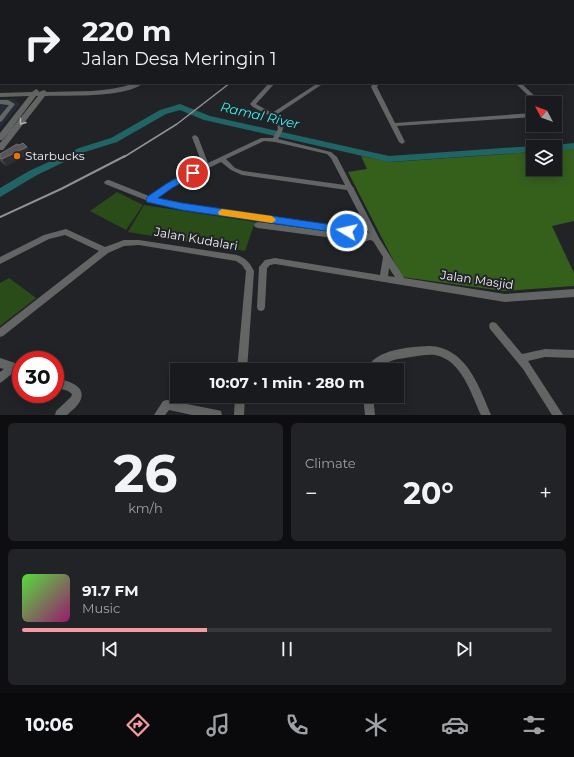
<!DOCTYPE html>
<html lang="en">
<head>
<meta charset="utf-8">
<style>
  body { margin:0; font-family:Montserrat,sans-serif; background:#222326; color:#f1f3f6; height:100vh; display:flex; flex-direction:column; font-size:15px; white-space:nowrap }
  * { box-sizing:border-box; margin:0 }
  p { font-size:13px; color:#9fa1a4 }
  .icon { flex:none; width:22px; height:22px; fill:none; stroke:currentColor; stroke-width:2; stroke-linecap:round; stroke-linejoin:round }
  .map { position:relative; height:415px; overflow:hidden }
  .details { display:flex; flex-direction:column; gap:8px; padding:8px; background:#0e0e10; flex:1 }
  .details>* { flex:none }
  .hud { position:absolute; left:0px; top:0px; width:574px; height:84px; box-shadow:0 2px 10px #0003,0 0 0 1px #37383b; background:#191a1d; color:#f1f3f6; overflow:hidden }
  .needle { width:26px; rotate:311deg }
  .buttons { position:absolute; left:526px; top:96px; display:grid; gap:8px }
  .buttons a { display:grid; place-items:center; width:36px; height:36px; border-radius:0px; background:#191a1d; box-shadow:0 2px 10px #0003,0 0 0 1px #37383b; font-size:20px }
  .speed { position:absolute; left:12px; top:351px; display:flex; gap:8px; font-size:20px; font-weight:700; text-align:center }
  .speed>* { display:grid; place-content:center; width:52px; height:52px; border-radius:50%; background:#191a1d; box-shadow:0 2px 10px #0003,0 0 0 1px #37383b; line-height:1 }
  .speed .limit { border:6px solid #d22; background:#fff; color:#111 }
  .pin { position:absolute; display:grid; place-items:center; width:34px; height:34px; color:#fff; margin:-17px; border:2px solid #fff; border-radius:50%; box-shadow:0 1px 4px #0007 }
  .me { position:absolute; width:44px; margin:-22px; rotate:279deg; stroke-linejoin:round; filter:drop-shadow(0 0 3px #0008) }
  .turn { display:flex; align-items:center; gap:14px; height:84px; padding:0 16px; font-size:18px }
  .turn .icon { width:52px; height:52px; stroke-width:2.5 }
  .turn b { display:block; font-size:28px; line-height:34px }
  .big { font-size:30px; font-weight:700; line-height:1.1 }
  .details .widget { flex:1; display:flex; flex-direction:column; justify-content:center; gap:6px; min-width:0; padding:0 14px; border-radius:6px; background:#222326 }
  .details .dial { align-items:center; gap:0 }
  .dial b { font-size:52px; line-height:1 }
  .song { display:flex; align-items:center; gap:12px }
  .cover { width:48px; height:48px; border-radius:6px; background:linear-gradient(135deg,hsl(110 70% 55%),hsl(320 70% 35%)) }
  .played { height:4px; border-radius:2px; background:linear-gradient(90deg,#f49aa2 35%,#37383b 35%) }
  .keys { display:flex; justify-content:space-around; direction:ltr }
  .heat { display:flex; justify-content:space-between; align-items:center; font-size:22px; direction:ltr }
  .details .tiles { flex:1; display:grid; gap:8px; grid-template-columns:1fr 1fr }
  .widget:last-child { grid-column:span 2 }
  .trip { position:absolute; left:170px; top:363px; width:234px; height:40px; border-radius:0px; background:#191a1d; box-shadow:0 2px 10px #0003,0 0 0 1px #37383b; font-weight:700; line-height:40px; text-align:center }
  .menu { display:flex; height:64px; justify-content:space-around; align-items:center; background:#0a0a0c; color:#9fa1a4 }
  .menu .icon { width:28px; height:28px }
  .menu .selected { color:#f49aa2 }
  .menu b { font-size:18px; color:#f1f3f6 }
  .map>svg:first-child { display:block }
  .built { fill:#272d36 }
  .industrial { fill:#342530 }
  .green { fill:#2a4c19 }
  .forest { fill:#34601b }
  .lines { fill:none; stroke-linecap:round; stroke-linejoin:round }
  .river { fill:#206465; fill-rule:evenodd }
  .minor { fill:#636564; fill-rule:evenodd }
  .tertiary { fill:#636564; fill-rule:evenodd }
  .motorway { fill:#bdc2bf; fill-rule:evenodd }
  .rail-far1 { stroke:#909195; stroke-width:1.5 }
  .rail { stroke:#909195; stroke-width:2 }
  .wall { fill:#454448 }
  .shaded-wall { fill:#2f2f33 }
  .building { fill:#57565a; stroke:#6f6e72 }
  .oneway { stroke:#b0b1b3 }
  .route { fill:#1a73e8; stroke:#114b97 }
  .slow { fill:#f59e0b }
  .food-dot { fill:#e8710a; stroke:#212327; stroke-width:1.5 }
  .labels { text-anchor:middle; stroke-width:4; stroke-linejoin:round; paint-order:stroke }
  .poi-label { font-size:12px; fill:#eff0f3; stroke:#212327; text-anchor:start }
  .street-label { font-size:12px; fill:#eff0f3; stroke:#212327 }
  .water-label { font-size:13px; font-style:italic; fill:#37f4f6; stroke:#212327 }
</style>
</head>
<body>
<div class="map">
<svg width="574" height="415" viewBox="0 0 574 415">
  <rect width="100%" height="100%" fill="#212327"/>
  <path class="built" d="M0,99h15l5,5 -20,24z"/>
  <path class="industrial" d="M0,0h244v1h-243v2z"/>
  <path class="green" d="M117,192l26,13 -17,25 -36,-19z
    M144,205l111,17 -10,29 -117,-19z
    M9,278l27,20 -36,28v-43z"/>
  <path class="forest" d="M574,149v72l-22,5 22,47v13l-71,5 -101,-14 -54,-105 19,-3 -6,-13 31,6 141,-10v17h22v-19z"/>
  <g class="lines">
    <path class="river" d="M180,104l30,12 179,40 144,-10 3,1h-3v5l-144,10 -185,-42 -24,-10 -14,4 -49,28 -32,10 -48,23 -37,22v-9l29,-17 50,-23 32,-10 49,-28z
      M574,143v6l-19,2v-4h-4l4,-2z"/>
    <path class="minor" d="M318,0h4v1h-4z
      M384,0h4l1,1h-4z
      M403,0h4v1h-4z
      M434,0h4l1,1h-4z
      M486,0h6l1,1h-6z
      M509,0h5l1,1h-5z
      M525,0h7l-8,1z
      M0,19h1v2h-1z
      M573,29h1v2h-1z
      M0,43h1v2h-1z
      M573,46h1v2h-1z
      M573,58h1v2h-1z
      M573,69h1v2h-1z
      M0,70h1v3h-1z
      M0,81l1,2h3l-4,2z
      M269,83h6l-19,21 16,9 46,-30h6l-48,32c10,9 9,12 2,24l53,13 6,5 15,29 2,2v1l25,49 25,40 101,16 69,-5v8l-69,5 -230,-38 -5,1 -3,3 -2,39 -1,3 -3,1 -3,-1 -1,-3 2,-40 6,-7 10,-2 105,17 3,-18 -10,-16 -3,-1 -7,2 -105,-14 -3,-1 -1,-2 1,-2 3,-1 104,14h-1l-192,-30 -21,-5 -43,-17 -1,-2 3,-2h2l40,16 23,-16 31,-14 -11,-29 1,-1 2,-1 3,2 10,26 53,-25h12l5,-9 -1,-6 -7,-7 -17,-9 -3,-3zM264,141l11,1 52,12 4,4 14,27 -102,-14 -8,-3 -9,-9zM221,162l10,8 11,5 105,15 22,43 -7,-3 -193,-28 -13,-4 20,-14zM389,268l6,9 -7,-1z
      M373,83h6l-2,4 18,36 138,-10v4l-136,9 8,16 -3,2 -3,-2 -28,-55z
      M515,83h6l21,20h-6z
      M0,100h8l7,4 -13,17 -2,1v-6l9,-11 -9,-1z
      M66,229l39,18 19,-7h15l98,15c9,3 13,8 17,16l-7,99h-10l9,-99 -4,-6 -6,-4 -97,-16 -15,1 -16,7 -105,83 -3,1v-9l99,-77 -34,-16 -16,4 -49,25v-7l44,-22z
      M493,322l3,1 26,31 23,-5 29,1v8l-29,-1 -17,4 35,54h-11l-29,-46 -33,-40 -1,-3 1,-3z
      M429,346c37,1 50,40 62,69h-10c-10,-21 -19,-55 -46,-60 -8,-1 -16,1 -24,2 -13,2 -25,3 -34,13h-11c9,-21 43,-23 63,-24z
      M0,358l21,7v10l-7,-3 -11,9 -3,2v-11l4,-3 -4,-1z
      M55,377c11,4 33,8 25,24 -2,5 -9,10 -13,14h-12l1,-4 15,-14 1,-3 -4,-3 -13,-4z
      M235,396h10l-1,19h-10z
      M363,396h10l2,19h-10z
      M167,400l50,10 4,1 1,4h-30l-23,-5 -4,5h-11l9,-14z"/>
    <path class="tertiary" d="M250,0h4v1h-4z
      M135,83h9c-19,15 -74,12 -99,13l-42,54h-3v-7l38,-47h-2l-33,44h-3v-7l29,-37 -29,1v-4l32,-1 4,-3 2,1 1,2 5,-2 3,2c30,-1 60,1 88,-9z"/>
    <path class="motorway" d="M491,0h7v1h-7z
      M573,35h1v5h-1z"/>
    <path class="rail-far1" d="M124,157l53,-33 53,-41"/>
    <path class="rail" d="M0,217l61,-28 64,-33"/>
  </g>
  <path class="wall" d="M19,145l12,8 -25,13 -5,-4 -1,-2v-6z"/>
  <path class="shaded-wall" d="M27,147l4,6 -25,13 -4,-7z"/>
  <path class="building" d="M23,143l4,4 -25,12 -2,-1v-4l17,-10 2,1z"/>
  <defs><path id="oneway-chevron" d="M-2-3.5L2.5 0L-2 3.5" fill="none" stroke-width="1.6" stroke-linecap="round" stroke-linejoin="round"/></defs>
  <use class="oneway" href="#oneway-chevron" transform="translate(22 122) rotate(128)"/>
  <path class="route" d="M193,170l4,3 -1,2 -24,13 -14,10 24,5 165,24 4,4 -4,3 -165,-24 -35,-8 -1,-2 1,-3 19,-13z"/>
  <path class="slow" d="M222,209l50,7 4,4 -4,3 -53,-8 -1,-3z"/>
  <circle class="food-dot" cx="17" cy="156" r="4"/>
  <g class="labels">
    <g class="poi-label">
      <text x="25" y="160">Starbucks</text>
    </g>
    <g class="street-label">
      <text transform="translate(196 239) rotate(10)" y="4">Jalan Kudalari</text>
      <text transform="translate(477 280) rotate(8)" y="4">Jalan Masjid</text>
    </g>
    <g class="water-label">
      <text transform="translate(260 115) rotate(13)" y="5">Ramal River</text>
    </g>
  </g>
</svg>
<div class="buttons">
<a><svg class="needle" viewBox="-14 -14 28 28"><path d="M0-13l5 13h-10z" fill="#e53935"/><path d="M0 13l5-13h-10z" fill="#9fa1a4"/></svg></a>
<a><svg class="icon" aria-label="layers" viewBox="0 0 24 24"><path d="M12 4l9 5-9 5-9-5zM3 14l9 5 9-5"/></svg></a>
</div>
<div class="speed"><div class="limit">30</div></div>
<div class="pin" style="left:193px;top:173px;background:#d93025"><svg class="icon" aria-label="arrive" viewBox="0 0 24 24"><path d="M6 21V4h12l-3 4 3 4H6"/></svg></div>
<svg class="me" style="left:347px;top:231px" viewBox="-20 -20 40 40"><circle r="17" fill="#1a73e8" stroke="#fff" stroke-width="3"/><path d="M0-11L8 9 0 5-8 9z" fill="#fff"/></svg>
<div class="trip">10:07 · 1 min · 280 m</div>
<div class="hud">
<div class="turn"><svg class="icon" aria-label="right" viewBox="0 0 24 24"><path d="M7 20v-9h11M14 6l5 5-5 5"/></svg><div><b>220 m</b>Jalan Desa Meringin 1</div></div>
</div>
</div>
<section class="details">
<div class="tiles">
<div class="widget dial"><b>26</b><p>km/h</p></div>
<div class="widget"><p>Climate</p>
<div class="heat"><a>−</a><b class="big">20°</b><a>+</a></div>
</div>
<div class="widget">
<div class="song"><i class="cover"></i><div><b>91.7 FM</b><p>Music</p></div></div>
<div class="played"></div>
<div class="keys"><svg class="icon" aria-label="previous" viewBox="0 0 24 24"><path d="M18 5L8 12l10 7zM5 5v14"/></svg><svg class="icon" aria-label="pause" viewBox="0 0 24 24"><path d="M8 5v14M16 5v14"/></svg><svg class="icon" aria-label="next" viewBox="0 0 24 24"><path d="M6 5l10 7-10 7zM19 5v14"/></svg></div>
</div>
</div>
</section>
<nav class="menu">
<b>10:06</b>
<svg class="icon selected" aria-label="directions" viewBox="0 0 24 24"><path d="M12 3l9 9-9 9-9-9zM9 14v-3h6M13 9l2 2-2 2"/></svg>
<svg class="icon" aria-label="music" viewBox="0 0 24 24"><path d="M9 18V5l10-2v13"/><circle cx="6" cy="18" r="3"/><circle cx="16" cy="16" r="3"/></svg>
<svg class="icon" aria-label="phone" viewBox="0 0 24 24"><path d="M5 4h4l2 5-3 2q2 4 5 5l2-3 5 2v4C11 20 4 13 5 4z"/></svg>
<svg class="icon" aria-label="climate" viewBox="0 0 24 24"><path d="M12 3v18M4 7l16 10M4 17L20 7"/></svg>
<svg class="icon" aria-label="car" viewBox="0 0 24 24"><path d="M5 17H2v-5l4-1 3-4h7l3 4 3 1v5h-3M9 17h6M6 11h13"/><circle cx="7" cy="17" r="2"/><circle cx="17" cy="17" r="2"/></svg>
<svg class="icon" aria-label="filters" viewBox="0 0 24 24"><path d="M4 7h16M4 17h16"/><circle cx="9" cy="7" r="2"/><circle cx="15" cy="17" r="2"/></svg>
</nav>
</body>
</html>
